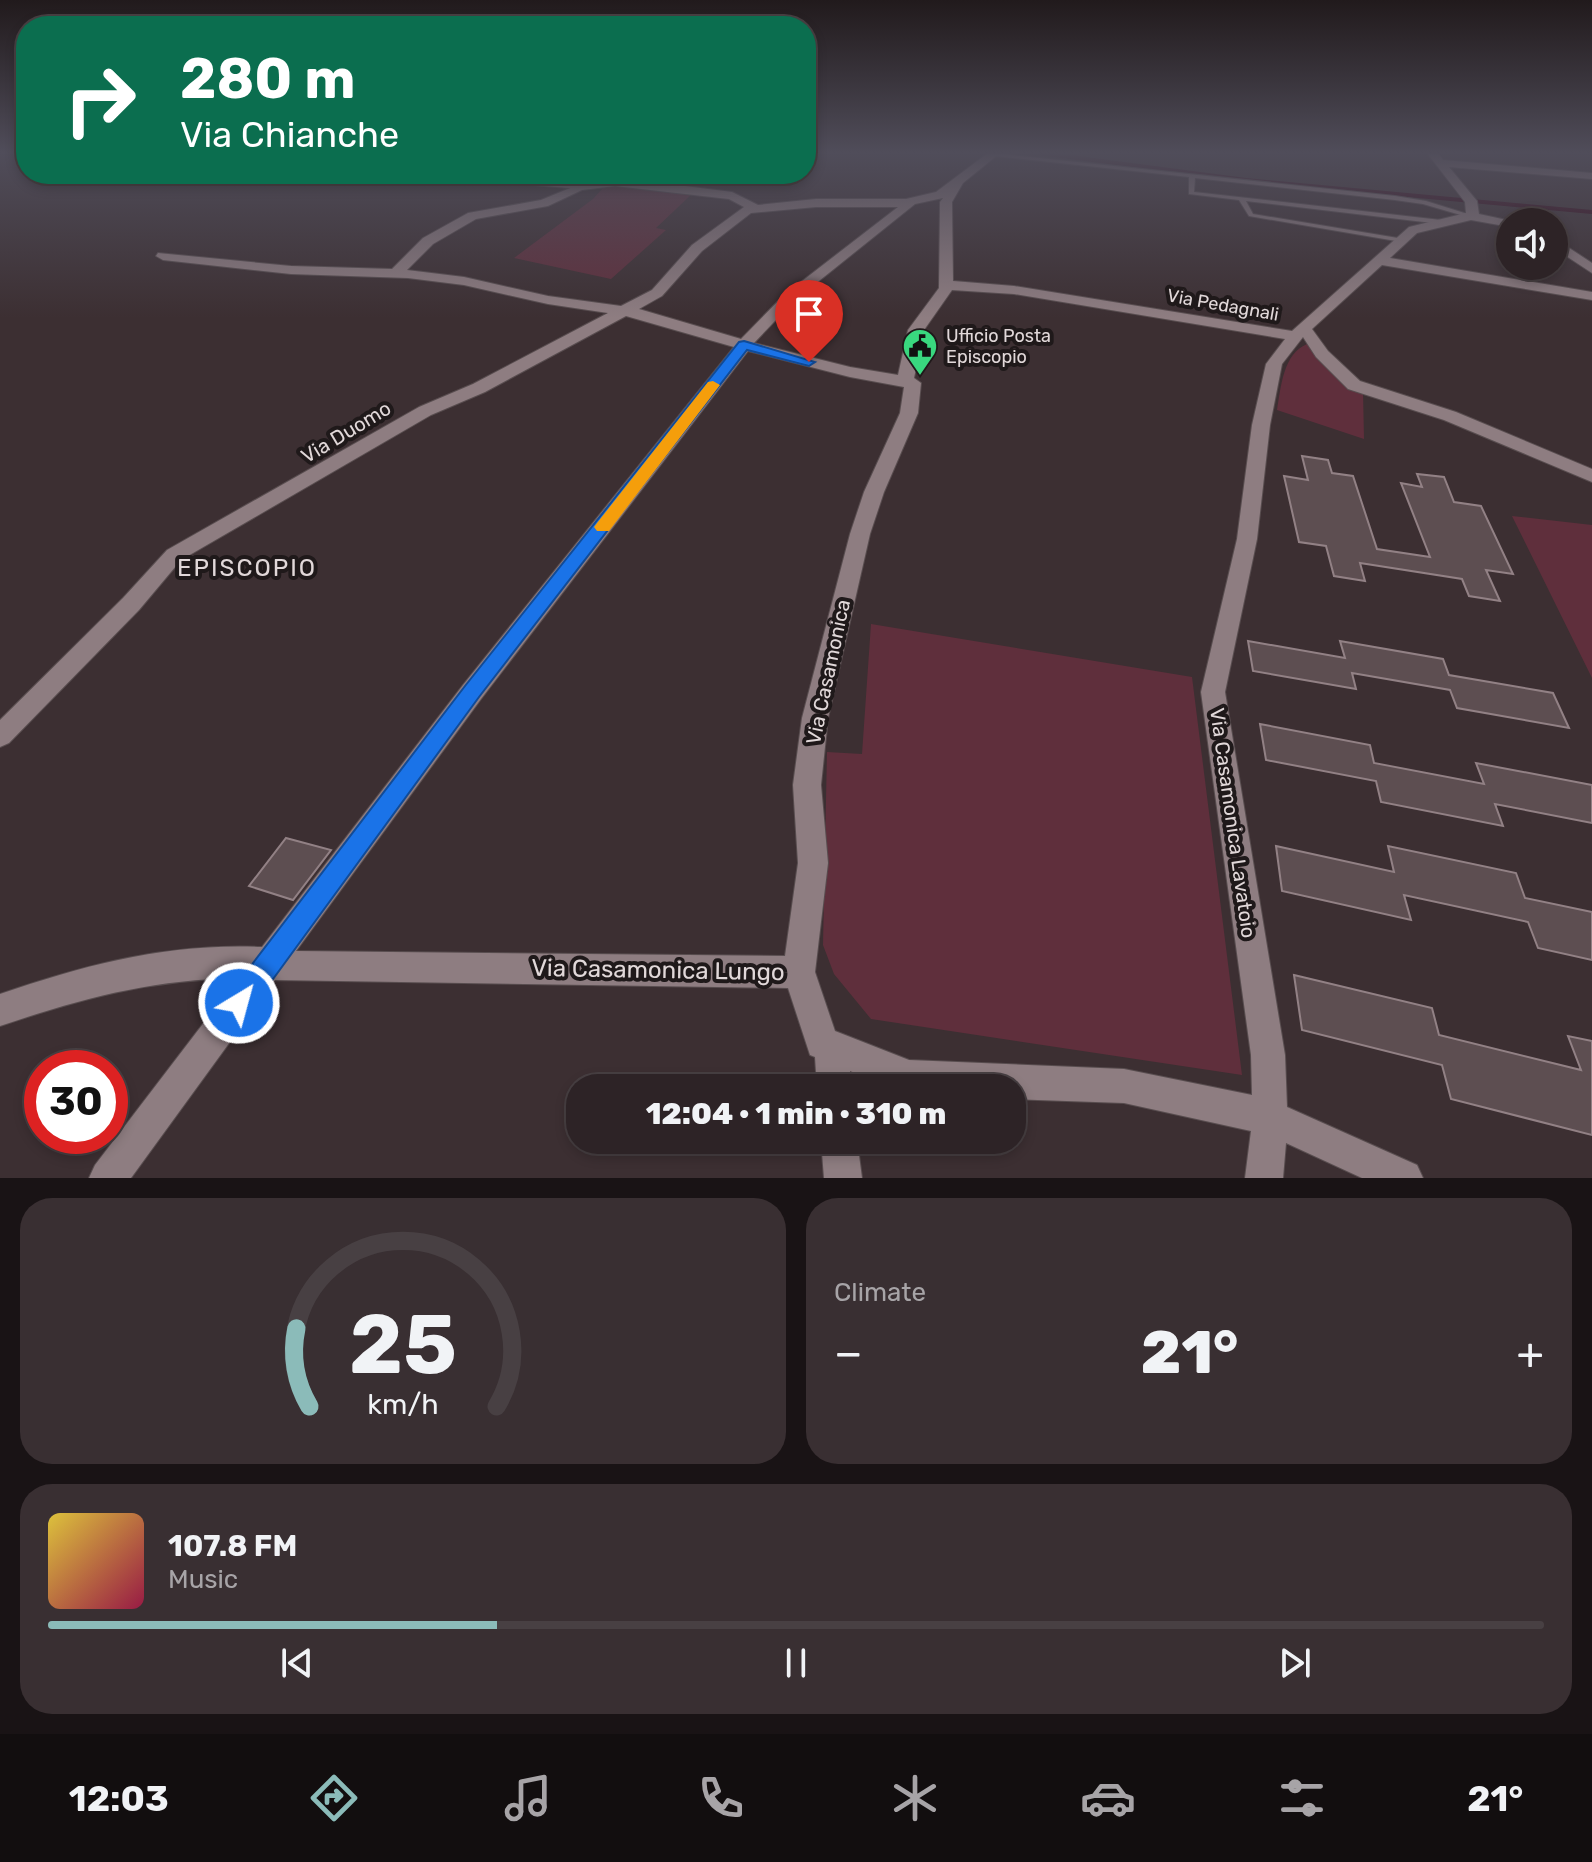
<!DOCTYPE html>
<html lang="en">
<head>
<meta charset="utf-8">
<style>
  body { margin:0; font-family:Rubik,sans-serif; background:#392f32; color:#f1f3f6; height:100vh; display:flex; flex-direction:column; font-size:30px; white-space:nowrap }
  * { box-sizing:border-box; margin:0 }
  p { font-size:26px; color:#a7a4a7 }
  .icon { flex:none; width:44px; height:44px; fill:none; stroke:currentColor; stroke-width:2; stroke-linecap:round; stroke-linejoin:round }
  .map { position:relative; height:1178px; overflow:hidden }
  .sheet { display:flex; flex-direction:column; gap:20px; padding:20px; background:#191315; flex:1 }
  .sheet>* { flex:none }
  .top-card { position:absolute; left:16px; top:16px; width:800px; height:168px; border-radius:32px; box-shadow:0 4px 12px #0003,0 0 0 2px #484043; background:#0b6e4f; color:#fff; overflow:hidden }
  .fabs { position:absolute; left:1496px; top:208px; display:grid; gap:16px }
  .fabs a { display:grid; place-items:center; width:72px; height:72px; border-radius:50%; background:#2d2326; box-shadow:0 4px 12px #0003,0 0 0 2px #484043; font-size:40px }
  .speed { position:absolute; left:24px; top:1050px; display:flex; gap:16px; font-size:40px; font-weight:700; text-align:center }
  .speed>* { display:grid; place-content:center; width:104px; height:104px; border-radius:50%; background:#2d2326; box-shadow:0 4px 12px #0003,0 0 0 2px #484043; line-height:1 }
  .speed .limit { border:12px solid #d22; background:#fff; color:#111 }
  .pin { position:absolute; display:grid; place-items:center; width:68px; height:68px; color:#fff; margin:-82px -34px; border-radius:50% 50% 50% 0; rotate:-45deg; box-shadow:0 0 8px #0007 }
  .pin .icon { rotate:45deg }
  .me { position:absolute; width:88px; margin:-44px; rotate:37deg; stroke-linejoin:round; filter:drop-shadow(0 0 6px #0008) }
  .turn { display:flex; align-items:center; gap:28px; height:168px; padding:0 32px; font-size:36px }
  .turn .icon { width:104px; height:104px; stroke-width:2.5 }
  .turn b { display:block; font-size:56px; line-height:68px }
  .big { font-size:60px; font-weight:800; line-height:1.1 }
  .sheet .card { flex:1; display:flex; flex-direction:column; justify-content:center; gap:12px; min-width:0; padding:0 28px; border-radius:32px; background:#392f32 }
  .sheet .dial { align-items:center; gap:0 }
  .dial svg { height:208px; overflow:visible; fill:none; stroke:#484043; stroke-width:7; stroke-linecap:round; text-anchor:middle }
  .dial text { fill:#f1f3f6; stroke:none }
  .song { display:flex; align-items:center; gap:24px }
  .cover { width:96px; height:96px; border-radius:12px; background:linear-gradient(135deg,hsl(50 70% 55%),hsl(340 70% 35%)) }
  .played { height:8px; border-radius:4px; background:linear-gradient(90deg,#8bbbb9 30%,#484043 30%) }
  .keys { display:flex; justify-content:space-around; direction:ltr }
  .heat { display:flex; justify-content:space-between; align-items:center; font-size:44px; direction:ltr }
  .sheet .tiles { flex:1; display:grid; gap:20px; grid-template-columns:1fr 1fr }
  .card:last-child { grid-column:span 2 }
  .trip { position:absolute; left:566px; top:1074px; width:460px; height:80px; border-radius:32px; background:#2d2326; box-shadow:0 4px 12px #0003,0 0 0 2px #484043; font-weight:800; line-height:80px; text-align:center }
  .menu { display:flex; height:128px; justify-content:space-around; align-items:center; background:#120e0f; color:#a7a4a7 }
  .menu .icon { width:56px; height:56px }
  .menu .active { color:#8bbbb9 }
  .menu b { font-size:36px; color:#f1f3f6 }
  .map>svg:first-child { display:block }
  .green { fill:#5f2f3c }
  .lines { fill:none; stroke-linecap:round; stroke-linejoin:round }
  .stream { stroke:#310113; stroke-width:4 }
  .building { fill:#5d4e51; stroke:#928185; stroke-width:2 }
  .service-casing { stroke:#584d4f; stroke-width:2 }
  .minor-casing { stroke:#584d4f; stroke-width:2 }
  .service { fill:#8e7d81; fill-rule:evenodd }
  .minor { fill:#8e7d81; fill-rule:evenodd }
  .route { fill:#1a73e8; stroke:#114b97; stroke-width:2 }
  .slow { fill:#f59e0b }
  .labels { text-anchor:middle; stroke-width:8; stroke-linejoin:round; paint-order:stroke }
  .far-street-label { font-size:18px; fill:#e1d8d9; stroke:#1f191a }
  .far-poi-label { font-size:18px; fill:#e1d8d9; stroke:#1f191a; text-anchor:start }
  .street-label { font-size:20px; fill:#e1d8d9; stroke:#1f191a }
  .quarter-label { font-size:24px; letter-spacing:2px; fill:#e1d8d9; stroke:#1f191a }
  .near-street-label { font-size:24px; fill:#e1d8d9; stroke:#1f191a }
</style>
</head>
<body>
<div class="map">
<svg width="1592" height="1178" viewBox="0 0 1592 1178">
  <rect width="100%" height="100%" fill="#3c2f32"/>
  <path class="green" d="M629,185l65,7 -38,36 10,2 -55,49 -97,-21 79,-59 10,-11z
    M1307,344l28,30 28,17 1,48 -87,-29c4,-23 6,-56 30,-66z
    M1512,516l80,9v153z
    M871,624l321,53 50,398 -371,-56 -37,-45 -11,-29 4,-193 35,2z"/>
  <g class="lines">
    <path class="stream" d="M1040,153l206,27 346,32"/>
  </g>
  <path class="building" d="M1302,456l26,4 4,13 21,3 24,73 53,8 -29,-74 21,4 -5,-13 27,3 10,25 27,4 32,68 -27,-4 14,31 -31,-5 -7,-17 -102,-16 5,18 -31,-5 -8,-30 -27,-4 -15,-66 24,4z
    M1248,641l97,17 -5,-17 103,18 6,16 104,18 16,35 -112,-20 -7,-18 -98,-17 4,16 -103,-18z
    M1260,724l110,21 4,18 110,21 -8,-21 116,22v38l-97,-19 8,22 -122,-24 -5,-21 -110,-21z
    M286,838l45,12 -38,50 -44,-14z
    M1276,846l118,26 -6,-26 128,27 9,25 67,14v48l-54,-12 -10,-26 -124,-27 7,25 -129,-29z
    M1294,975l138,33 7,27 142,35 -13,-34 24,5v94l-141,-36 -9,-34 -140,-35z"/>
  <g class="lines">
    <g class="service-casing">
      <path id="service" d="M992,153l403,43 31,5 48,15 -3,2 -48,-14 -28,-4 -200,-22 -1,14 247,28 3,2 -3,2 -195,-23 7,13 151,25 1,1 -3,2 -153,-26 -10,-16 -50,-6v-17l-195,-21z
        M498,174h9l26,7 47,4 3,2 -3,2 -47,-4z"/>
    </g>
    <g class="minor-casing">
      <path id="minor" d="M988,153h12l-37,30 -11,19 1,79 61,5 278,45 117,-104 57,-14 -1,-11 -38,-49h11l5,7 149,13v6l-143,-12 28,34 2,13 37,8h-6v5l-39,-7 -54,13 -27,25 202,34v8l-210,-35 -70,64 16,22 32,30 96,31 136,57v13l-148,-62 -96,-31 -32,-32 -13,-20 -21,27 -12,61 -13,114 -32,153 60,363 2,52 130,58 6,13h-61l-76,-35 -3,35h-38l6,-47 -127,-28 -112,-4v-11h-119l-43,-17 1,17h-34l-2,-31 -5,-2 -22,-67 -513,-8 -144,198h-42l6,-13 143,-187c-88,2 -155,20 -238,48v-32c88,-30 168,-51 262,-47l201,-262 271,-338 -108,-31 -141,76 -54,23 -250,145 -42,50 -130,133 -9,4v-27l123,-122 44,-48 252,-143 54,-23 135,-71 -60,-9 -84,-19 -56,-7 -117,-4 -128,-14 -7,-4 2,-3 133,13 101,3 31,-31 45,-25 73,-13 39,-16 35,-4 46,3 71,9 26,13 58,-6h90l30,-7zM615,186l114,13 15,8 -52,38 -40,45 -31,16 -73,-10 -84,-19 -57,-7 26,-26 43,-25 72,-13 34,-16zM943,198l-3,4 -1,86 -31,42 -10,45 -48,-8 -96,-24 40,-42 121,-97zM816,207h82l-114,88 -43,44 -102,-30 23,-13 40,-45 49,-38zM952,290l62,4 271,45 -19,25 -14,61 -15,114 -36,153 50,363 1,40 -128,-26 -215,-9 -74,-29 -20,-59 13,-109 -7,-78 7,-67 42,-184 14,-42 34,-79 3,-30 -7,-5 10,-48zM748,351l102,26 54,10 -4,26 -36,79 -14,42 -48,184 -9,67 5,78 -13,93 -489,-5 185,-252z
        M1554,238l38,25v10l-38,-25z
        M821,1140h36l5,38h-38z"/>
    </g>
    <use href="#service" class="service"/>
    <use href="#minor" class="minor"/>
  </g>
  <linearGradient id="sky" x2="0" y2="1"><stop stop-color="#211a1c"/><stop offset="0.48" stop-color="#504d5a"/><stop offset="1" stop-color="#504d5a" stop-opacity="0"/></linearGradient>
  <rect width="1592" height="318" fill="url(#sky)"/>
  <path class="route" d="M744,341l71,21 -6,4 -62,-16 -268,347 -230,315 -10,4 -9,-4 -4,-9 4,-10 235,-307 274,-344z"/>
  <path class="slow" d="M713,381l7,4 -111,146h-12l-3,-4 3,-4 111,-141z"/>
  <defs>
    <g id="civic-pin" transform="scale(1.8)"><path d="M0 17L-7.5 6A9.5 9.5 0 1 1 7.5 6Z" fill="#39d87f" stroke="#1f191a"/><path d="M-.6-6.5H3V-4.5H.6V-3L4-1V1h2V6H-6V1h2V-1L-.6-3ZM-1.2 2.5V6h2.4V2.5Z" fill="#111"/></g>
  </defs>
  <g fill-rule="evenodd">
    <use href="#civic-pin" x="920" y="346"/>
  </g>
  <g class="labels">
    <g class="far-street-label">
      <text transform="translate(1223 305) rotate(10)" y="6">Via Pedagnali</text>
    </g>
    <g class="far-poi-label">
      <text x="946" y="342">Ufficio Posta<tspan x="946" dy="21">Episcopio</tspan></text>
    </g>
    <g class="street-label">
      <text transform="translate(346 432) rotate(-31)" y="7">Via Duomo</text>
      <text transform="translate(828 672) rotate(-78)" y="7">Via Casamonica</text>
      <text transform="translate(1233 823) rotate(82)" y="7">Via Casamonica Lavatoio</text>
    </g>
    <g class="quarter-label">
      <text x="247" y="576">EPISCOPIO</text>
    </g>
    <g class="near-street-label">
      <text transform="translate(658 970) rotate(1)" y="8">Via Casamonica Lungo</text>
    </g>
  </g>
</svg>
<div class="fabs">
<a><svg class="icon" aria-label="sound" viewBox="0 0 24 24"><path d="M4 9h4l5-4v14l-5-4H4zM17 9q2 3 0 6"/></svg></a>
</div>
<div class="speed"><div class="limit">30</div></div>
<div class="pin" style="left:809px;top:362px;background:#d93025"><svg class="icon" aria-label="arrive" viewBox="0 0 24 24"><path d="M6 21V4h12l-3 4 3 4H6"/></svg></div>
<svg class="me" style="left:239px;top:1003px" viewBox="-20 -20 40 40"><circle r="17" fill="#1a73e8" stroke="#fff" stroke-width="3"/><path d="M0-11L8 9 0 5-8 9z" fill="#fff"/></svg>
<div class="trip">12:04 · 1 min · 310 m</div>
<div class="top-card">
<div class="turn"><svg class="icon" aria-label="right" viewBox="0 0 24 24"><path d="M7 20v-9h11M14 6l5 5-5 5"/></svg><div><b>280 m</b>Via Chianche</div></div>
</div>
</div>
<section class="sheet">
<div class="tiles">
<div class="card dial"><svg viewBox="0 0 100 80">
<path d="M14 69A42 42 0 1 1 86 69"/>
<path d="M14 69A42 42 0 0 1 9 39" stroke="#8bbbb9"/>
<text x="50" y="56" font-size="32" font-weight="700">25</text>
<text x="50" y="72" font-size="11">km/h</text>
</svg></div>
<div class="card"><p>Climate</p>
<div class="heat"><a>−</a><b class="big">21°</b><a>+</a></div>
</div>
<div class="card">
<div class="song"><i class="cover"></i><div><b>107.8 FM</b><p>Music</p></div></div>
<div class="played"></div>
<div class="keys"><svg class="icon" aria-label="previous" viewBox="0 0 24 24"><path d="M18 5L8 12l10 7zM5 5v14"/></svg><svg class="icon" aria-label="pause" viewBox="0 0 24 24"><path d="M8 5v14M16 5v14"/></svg><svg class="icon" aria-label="next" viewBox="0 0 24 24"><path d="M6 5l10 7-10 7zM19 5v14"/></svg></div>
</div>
</div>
</section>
<nav class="menu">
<b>12:03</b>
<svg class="icon active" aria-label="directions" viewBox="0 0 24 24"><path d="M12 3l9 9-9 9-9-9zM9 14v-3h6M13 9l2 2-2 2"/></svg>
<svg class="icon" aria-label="music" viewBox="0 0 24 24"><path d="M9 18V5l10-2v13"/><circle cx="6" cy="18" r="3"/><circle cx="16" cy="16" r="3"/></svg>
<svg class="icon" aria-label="phone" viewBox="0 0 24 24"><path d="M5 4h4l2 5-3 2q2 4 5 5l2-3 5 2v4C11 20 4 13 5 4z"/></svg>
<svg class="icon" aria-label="climate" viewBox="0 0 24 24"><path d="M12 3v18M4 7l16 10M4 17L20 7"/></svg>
<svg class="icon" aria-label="car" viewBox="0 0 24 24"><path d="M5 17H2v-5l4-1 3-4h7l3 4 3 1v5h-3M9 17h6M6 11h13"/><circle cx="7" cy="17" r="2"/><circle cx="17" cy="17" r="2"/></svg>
<svg class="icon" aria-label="filters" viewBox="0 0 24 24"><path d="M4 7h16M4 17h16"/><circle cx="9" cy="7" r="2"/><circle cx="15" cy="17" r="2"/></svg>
<b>21°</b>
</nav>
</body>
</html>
